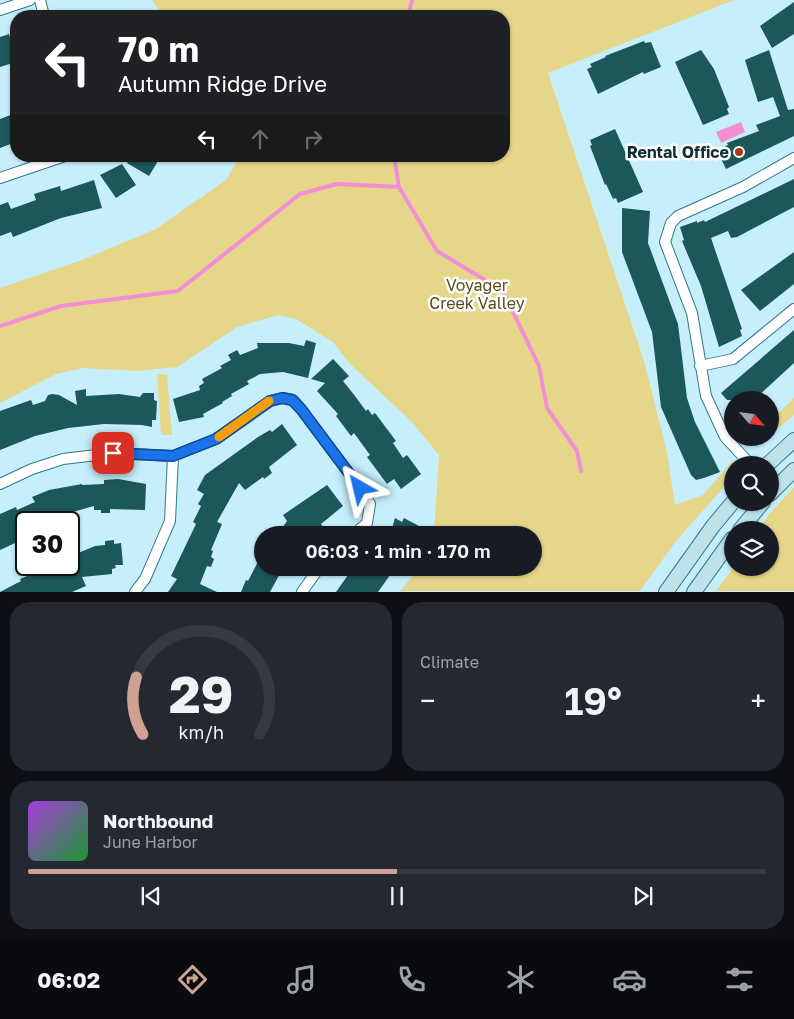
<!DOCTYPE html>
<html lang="en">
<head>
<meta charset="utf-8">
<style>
  body { margin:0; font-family:"Golos Text",sans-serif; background:#242831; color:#f1f3f6; height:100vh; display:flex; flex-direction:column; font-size:19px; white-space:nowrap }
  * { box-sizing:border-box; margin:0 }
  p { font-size:16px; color:#9ea1a6 }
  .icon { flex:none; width:28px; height:28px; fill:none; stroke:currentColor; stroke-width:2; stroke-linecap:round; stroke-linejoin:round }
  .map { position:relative; height:592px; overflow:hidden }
  .sheet { display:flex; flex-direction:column; gap:10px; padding:10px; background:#0d0f14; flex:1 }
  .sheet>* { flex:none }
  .hud { position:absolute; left:10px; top:10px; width:500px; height:152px; border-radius:20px; box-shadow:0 1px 4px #0004; background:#202124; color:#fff; overflow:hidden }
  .needle { width:32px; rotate:118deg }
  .controls { position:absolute; left:724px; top:391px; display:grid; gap:10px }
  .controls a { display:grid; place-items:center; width:55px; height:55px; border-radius:50%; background:#171b24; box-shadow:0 1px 4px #0004; font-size:25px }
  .speed { position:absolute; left:15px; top:511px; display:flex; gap:10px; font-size:25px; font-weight:700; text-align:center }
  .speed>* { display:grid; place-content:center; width:65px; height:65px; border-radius:50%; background:#171b24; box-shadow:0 1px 4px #0004; line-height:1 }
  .speed .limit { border:2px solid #111; border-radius:8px; background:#fff; color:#111 }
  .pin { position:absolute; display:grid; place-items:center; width:42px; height:42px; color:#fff; margin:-21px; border-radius:10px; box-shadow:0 2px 8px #0006 }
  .me { position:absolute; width:55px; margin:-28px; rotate:323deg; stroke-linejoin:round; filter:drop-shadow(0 0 4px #0008) }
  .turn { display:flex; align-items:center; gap:18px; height:105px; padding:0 25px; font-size:22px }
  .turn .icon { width:65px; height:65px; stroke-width:2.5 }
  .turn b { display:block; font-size:35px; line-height:42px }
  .lanes { display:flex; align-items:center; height:48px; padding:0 25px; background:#0003; justify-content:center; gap:25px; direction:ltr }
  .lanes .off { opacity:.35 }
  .big { font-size:38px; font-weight:600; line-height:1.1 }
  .sheet .widget { flex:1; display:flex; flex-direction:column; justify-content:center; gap:8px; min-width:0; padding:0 18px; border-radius:20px; background:#242831 }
  .sheet .dial { align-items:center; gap:0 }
  .dial svg { height:130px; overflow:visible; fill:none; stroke:#363941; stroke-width:7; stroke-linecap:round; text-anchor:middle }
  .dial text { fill:#f1f3f6; stroke:none }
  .song { display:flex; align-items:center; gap:15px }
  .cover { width:60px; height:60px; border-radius:8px; background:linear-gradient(135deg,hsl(280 70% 55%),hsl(130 70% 35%)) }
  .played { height:5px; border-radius:2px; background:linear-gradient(90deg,#cea192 50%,#363941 50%) }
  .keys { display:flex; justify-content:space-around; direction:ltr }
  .heat { display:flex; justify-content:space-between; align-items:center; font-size:28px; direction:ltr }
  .sheet .tiles { flex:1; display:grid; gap:10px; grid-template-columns:1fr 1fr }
  .widget:last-child { grid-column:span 2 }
  .trip { position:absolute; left:254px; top:526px; width:288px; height:50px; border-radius:25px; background:#171b24; box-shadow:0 1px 4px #0004; font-weight:600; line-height:50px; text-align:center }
  .dock { display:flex; height:80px; justify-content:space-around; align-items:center; background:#090b0e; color:#9ea1a6 }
  .dock .icon { width:35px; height:35px }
  .dock .active { color:#cea192 }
  .dock b { font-size:22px; color:#f1f3f6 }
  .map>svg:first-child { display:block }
  .green { fill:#e5d689 }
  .water { fill:#f28ed4 }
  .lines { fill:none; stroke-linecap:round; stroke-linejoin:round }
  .stream { stroke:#f28ed4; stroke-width:4 }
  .building { fill:#1c575a }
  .minor-casing { stroke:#32778b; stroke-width:12 }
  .secondary-casing { stroke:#32778b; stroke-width:16 }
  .minor { stroke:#fff; stroke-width:10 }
  .secondary { stroke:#bfe1e9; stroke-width:14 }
  .route-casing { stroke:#114b97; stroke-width:12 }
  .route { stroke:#1a73e8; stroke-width:9 }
  .slow { stroke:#f59e0b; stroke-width:9 }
  .poi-dot { fill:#a43d17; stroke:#fff; stroke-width:2 }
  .labels { text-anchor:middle; stroke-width:5; stroke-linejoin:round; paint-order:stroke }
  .poi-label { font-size:16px; font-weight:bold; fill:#112e36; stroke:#fff; text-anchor:end }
  .park-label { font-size:16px; fill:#564d19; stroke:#fff }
</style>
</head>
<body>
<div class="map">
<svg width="794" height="592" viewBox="0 0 794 592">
  <rect width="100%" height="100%" fill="#c6effb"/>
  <path class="green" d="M152,0h582l-186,73 96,288 23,91 8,53 28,-10 30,-34 2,4h-3v13l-56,63 -36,50h-240l19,-23h113v-33h-98l5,-80 -27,-33 -64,-60 -15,-20 -37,-23 -18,-4 -41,12 -60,40 -40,4 -55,-3 -26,6 -56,29v-115l82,-28 74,-31 70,-49 14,-24h264v-140h-341z
    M157,374l10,1 5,60h-11z
    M794,398v17l-24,20v-14z
    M794,487v104h-78l17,-23h37v-38h-12l12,-17z"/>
  <path class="water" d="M741,122l4,10 -24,11 -5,-11z"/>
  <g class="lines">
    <path class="stream" d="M408,16l4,-16
      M394,156l5,31 38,64 66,40 36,75 8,42 30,43 4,20
      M0,326l61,-20 117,-15 122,-97 37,-10 62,3"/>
  </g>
  <path class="building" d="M794,2v32l-22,14 -12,-22z
    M9,34l2,6 5,-2v24l-16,5v-30z
    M644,41l1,2 6,-1 10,25 -17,7 -1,-2 -45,22 -11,-25 5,-2 -2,-3 16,-7 -1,-1z
    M701,50l13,19 15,38 -2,2 2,5 -26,11 -28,-63z
    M769,50l19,60 6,-1v27l-68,33 -9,-19 11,-5 -1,-2 32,-12 -3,-6 24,-9 -7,-19 -15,5 -13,-42z
    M16,113v29l-16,6v-29z
    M615,129l28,63 -25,11 -2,-5 -3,1 -7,-15 -1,1 -15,-39 2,-1 -2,-5z
    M131,156h30l-12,20 -22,-13z
    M122,164l14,21 -20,13 -16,-23z
    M794,179v28l-57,30 -6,1 -3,-7 -17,7 31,91 -2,1 2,6 -23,11 -18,-61 -19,-45 2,-1 -4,-13 17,-6v2l7,-3 1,2z
    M94,180l8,28 -41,10 -48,19 -2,-5 -11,4v-31l8,-3 3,7 25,-9 -2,-6 26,-8 1,5z
    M622,208l28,3 -2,32 30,81 9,74 8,24 25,50 -16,6 -8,2 -5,-5 -30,-68 -9,-75 -30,-80z
    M794,252v32l-34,27 -19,-21z
    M794,330v33l-40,37h-27l-6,-7z
    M306,340l10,3 -8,35 -25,-6 -23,2 -13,7 2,3 -18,10 1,2 -10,6 1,1 -20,11 1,3 -25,5 -6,-23 27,-9 -1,-4 5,-3 -2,-4 20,-11 -2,-2 11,-6 -3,-5 9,-5 3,5 18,-7 -1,-5h32l15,3z
    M333,359l16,17 -6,5 12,15 11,15 2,-2 4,6 3,-2 21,28 -3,2 10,15 4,-3 14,19 -20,15 -7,-10 -7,5 -20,-27 3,-2 -16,-22 -3,3 -15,-20 2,-2 -21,-23 8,-8 -14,-4z
    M86,389v7l33,-2 21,3 3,-4h11v7l3,1 -1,19h-4v7l-10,-2 -38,-1 -36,4 -33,8 -35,14v-39l31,-11 2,5 12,-4 3,-6 4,-1 7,1 18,10 -2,-14z
    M282,424l15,21 -28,22 3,6 -8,6 -1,-2 -18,13 -6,-7 -22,39 5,2 -11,26 2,1 -2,6 3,2 -3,8 -4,-1 -7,18 17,8h-49l9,-13 -6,-3 25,-52 -3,-2 8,-16 -3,-2 6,-10 -7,-4 8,-15 53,-38 12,-7 2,2z
    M118,479l28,5 -1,26 -35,-1v4h-9v-3h-7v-4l-32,9 -6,4 1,3h-31v16l-26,12v-36l16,-7 1,3 18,-8 -3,-5 17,-7 33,-6v1l22,-1v-4z
    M327,485l16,21 -22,18 2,3 -11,8h-35l10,-14 -4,-6z
    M395,518l7,4 2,-4 17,9 -5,8h-26z
    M69,535l7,19 19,-8 10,-1v-4l9,-1v4l7,-1 2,22h-8l1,3 -4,1v5l-30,3 4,9 -14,6h-72l21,-11 -1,-2 34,-14h15z
    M262,554v14h21l-13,24h-29l5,-12 2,1z
    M353,568h42l-17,24h-42z"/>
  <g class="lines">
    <g class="minor-casing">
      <path id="minor" d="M40,0l4,16
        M0,10l30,-10
        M0,178l65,-22
        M700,366l33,-7 61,-50
        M751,465l-26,-28 -19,-41 -14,-83 -27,-71 6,-19 7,-7 65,-29 51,-29
        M0,484l32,-15 31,-10 50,-6 60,3 43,-17 54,-38 13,-3 10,2 8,9 59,79 10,16 -3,19 -14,12
        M135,592l10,-13 25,-58 3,-65
        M302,592l17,-24"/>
    </g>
    <g class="secondary-casing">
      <path id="secondary" d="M767,465l27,-25
        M770,494l24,-24
        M740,530l23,-28
        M666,592l47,-66 20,-24
        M694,592l38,-53"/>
    </g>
    <use href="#minor" class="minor"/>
    <use href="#secondary" class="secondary"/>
  </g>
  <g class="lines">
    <g class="route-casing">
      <path id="route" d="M113,453l60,3 43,-17 54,-38 12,-3 10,2 9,9 59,79"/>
    </g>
    <use href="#route" class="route"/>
    <path class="slow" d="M219,437l50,-36"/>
  </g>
  <circle class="poi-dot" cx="739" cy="152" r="5"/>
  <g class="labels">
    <g class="poi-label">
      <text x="729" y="158">Rental Office</text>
    </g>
    <g class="park-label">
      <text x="477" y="291">Voyager<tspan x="477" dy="18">Creek Valley</tspan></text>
    </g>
  </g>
</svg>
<div class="controls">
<a><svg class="needle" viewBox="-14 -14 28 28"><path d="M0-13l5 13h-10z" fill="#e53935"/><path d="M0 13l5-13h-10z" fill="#9ea1a6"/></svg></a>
<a><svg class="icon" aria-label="search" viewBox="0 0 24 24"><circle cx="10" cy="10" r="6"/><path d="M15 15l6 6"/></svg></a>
<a><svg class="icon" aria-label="layers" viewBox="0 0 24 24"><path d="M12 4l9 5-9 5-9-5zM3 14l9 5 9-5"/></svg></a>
</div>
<div class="speed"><div class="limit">30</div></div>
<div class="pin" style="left:113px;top:453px;background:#d93025"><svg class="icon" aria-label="arrive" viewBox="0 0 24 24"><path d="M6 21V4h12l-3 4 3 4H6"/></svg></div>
<svg class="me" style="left:360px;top:488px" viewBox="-20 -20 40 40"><path d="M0-17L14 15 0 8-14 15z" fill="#1a73e8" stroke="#fff" stroke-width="4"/></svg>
<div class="trip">06:03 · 1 min · 170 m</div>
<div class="hud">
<div class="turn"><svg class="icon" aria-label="left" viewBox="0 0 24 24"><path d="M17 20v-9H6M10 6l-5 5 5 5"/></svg><div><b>70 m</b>Autumn Ridge Drive</div></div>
<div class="lanes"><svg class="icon" aria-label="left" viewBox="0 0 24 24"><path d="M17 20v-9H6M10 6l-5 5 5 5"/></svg><svg class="icon off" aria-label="ahead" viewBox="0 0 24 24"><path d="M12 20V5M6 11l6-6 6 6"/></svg><svg class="icon off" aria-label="right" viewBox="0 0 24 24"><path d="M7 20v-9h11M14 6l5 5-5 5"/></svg></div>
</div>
</div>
<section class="sheet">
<div class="tiles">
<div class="widget dial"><svg viewBox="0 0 100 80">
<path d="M14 69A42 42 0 1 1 86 69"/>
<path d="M14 69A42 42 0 0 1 10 34" stroke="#cea192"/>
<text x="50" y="56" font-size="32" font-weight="700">29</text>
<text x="50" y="72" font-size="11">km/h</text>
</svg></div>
<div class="widget"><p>Climate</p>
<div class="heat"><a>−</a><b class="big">19°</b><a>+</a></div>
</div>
<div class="widget">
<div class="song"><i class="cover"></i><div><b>Northbound</b><p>June Harbor</p></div></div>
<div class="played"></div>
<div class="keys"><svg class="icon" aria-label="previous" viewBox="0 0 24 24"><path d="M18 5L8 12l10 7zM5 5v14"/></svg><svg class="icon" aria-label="pause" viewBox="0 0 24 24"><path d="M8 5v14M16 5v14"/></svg><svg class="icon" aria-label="next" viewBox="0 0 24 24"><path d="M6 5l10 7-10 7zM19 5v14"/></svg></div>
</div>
</div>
</section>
<nav class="dock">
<b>06:02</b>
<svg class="icon active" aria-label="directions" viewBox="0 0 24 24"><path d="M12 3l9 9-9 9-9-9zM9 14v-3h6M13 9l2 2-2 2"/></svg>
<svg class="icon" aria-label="music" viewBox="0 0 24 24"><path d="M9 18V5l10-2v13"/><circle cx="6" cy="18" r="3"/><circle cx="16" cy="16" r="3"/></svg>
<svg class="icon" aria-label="phone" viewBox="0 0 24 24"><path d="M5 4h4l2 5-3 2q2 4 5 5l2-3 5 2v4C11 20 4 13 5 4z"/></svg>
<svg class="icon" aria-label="climate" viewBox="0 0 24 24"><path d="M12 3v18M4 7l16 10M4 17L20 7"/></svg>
<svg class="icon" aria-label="car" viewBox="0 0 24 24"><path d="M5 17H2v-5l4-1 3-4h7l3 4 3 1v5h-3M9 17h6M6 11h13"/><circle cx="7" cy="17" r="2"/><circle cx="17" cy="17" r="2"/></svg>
<svg class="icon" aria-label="filters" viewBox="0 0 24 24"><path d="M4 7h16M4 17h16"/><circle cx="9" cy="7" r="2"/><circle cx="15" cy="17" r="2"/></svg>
</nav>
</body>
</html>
